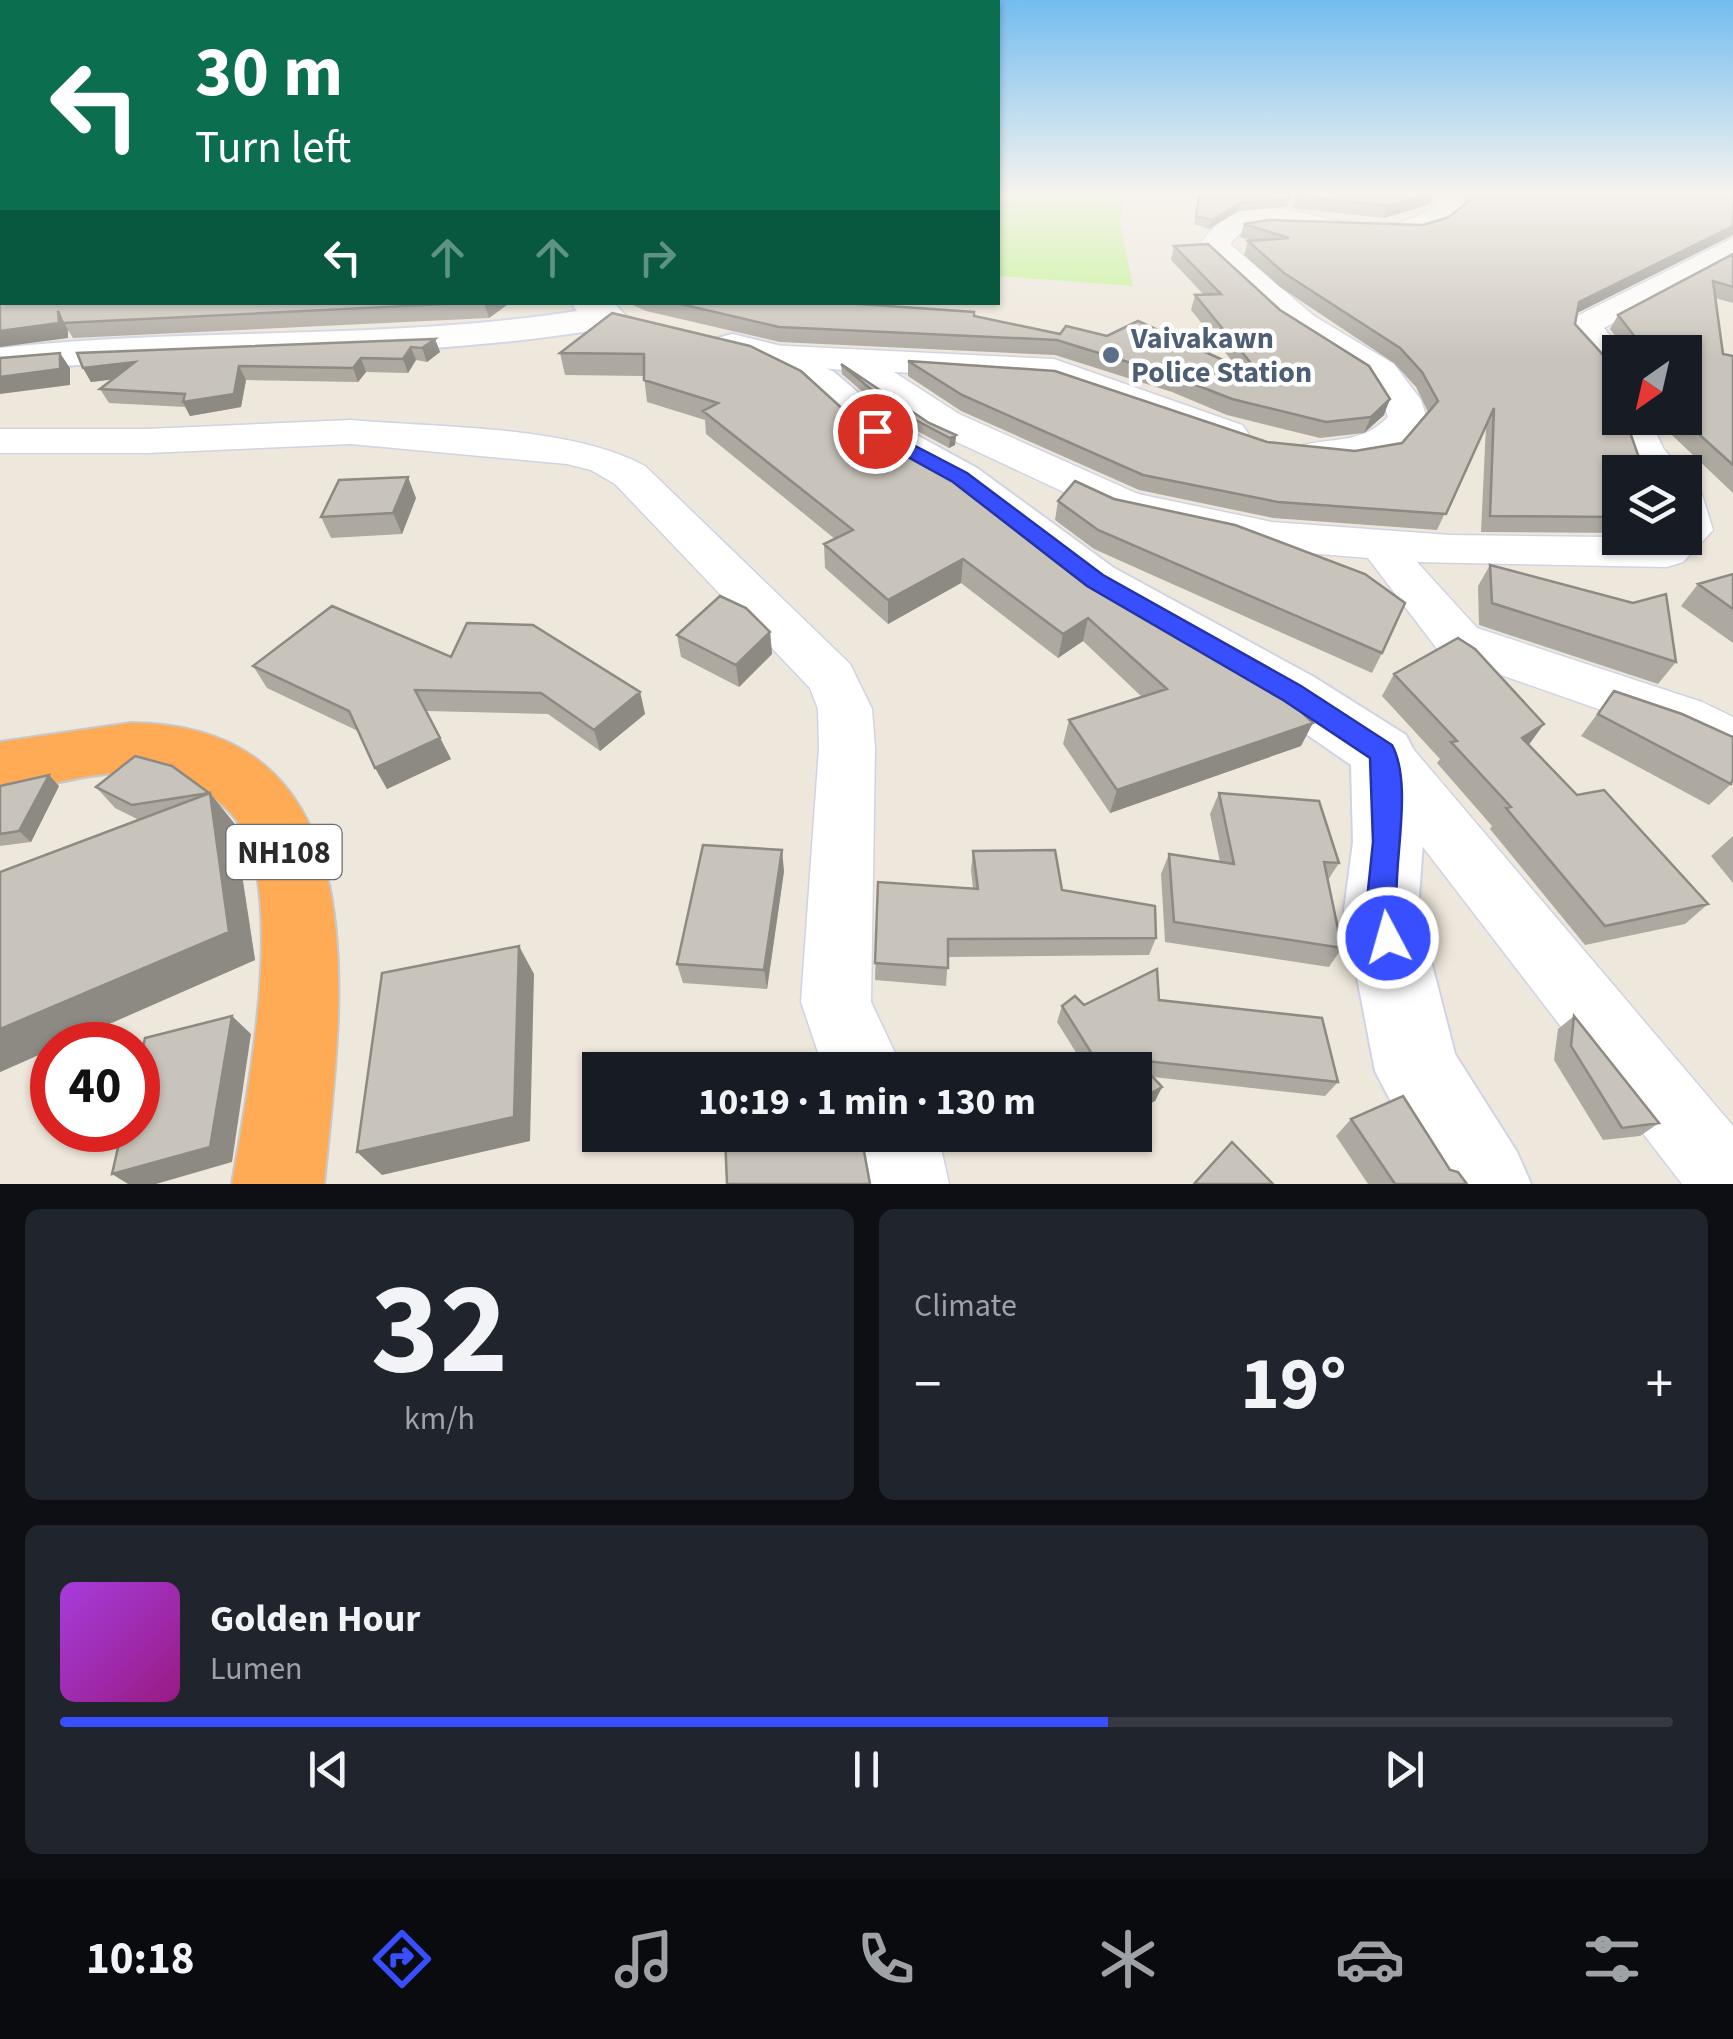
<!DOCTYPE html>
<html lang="en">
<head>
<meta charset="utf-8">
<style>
  body { margin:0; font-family:"Source Sans 3",sans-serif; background:#20242c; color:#f1f3f6; height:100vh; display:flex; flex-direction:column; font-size:38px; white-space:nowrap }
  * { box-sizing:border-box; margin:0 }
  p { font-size:32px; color:#9ea1a6 }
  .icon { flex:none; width:55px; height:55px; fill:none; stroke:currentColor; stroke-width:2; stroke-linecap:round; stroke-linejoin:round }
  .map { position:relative; height:1184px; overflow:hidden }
  .sheet { display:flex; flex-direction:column; gap:25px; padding:25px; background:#0d0f14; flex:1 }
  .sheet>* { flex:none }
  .hud { position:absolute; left:0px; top:0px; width:1000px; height:305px; box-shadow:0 2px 8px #0004; background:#0b6e4f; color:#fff; overflow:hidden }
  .needle { width:65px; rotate:214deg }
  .buttons { position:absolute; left:1602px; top:335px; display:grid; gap:20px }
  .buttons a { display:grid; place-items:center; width:100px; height:100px; border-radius:0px; background:#171b24; box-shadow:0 2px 8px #0004; font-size:50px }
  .speed { position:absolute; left:30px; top:1022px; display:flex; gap:20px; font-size:50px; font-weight:700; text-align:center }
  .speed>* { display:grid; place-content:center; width:130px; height:130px; border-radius:50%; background:#171b24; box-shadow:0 2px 8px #0004; line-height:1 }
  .speed .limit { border:15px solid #d22; background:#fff; color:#111 }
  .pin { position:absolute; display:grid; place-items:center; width:85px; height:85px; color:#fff; margin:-42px; border:5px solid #fff; border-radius:50%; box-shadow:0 2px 10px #0007 }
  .me { position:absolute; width:110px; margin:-55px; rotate:354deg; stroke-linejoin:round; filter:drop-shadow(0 0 8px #0008) }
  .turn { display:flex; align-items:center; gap:35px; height:210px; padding:0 30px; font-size:45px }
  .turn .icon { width:130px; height:130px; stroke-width:2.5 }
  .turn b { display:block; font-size:70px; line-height:85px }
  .lanes { display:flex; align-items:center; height:95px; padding:0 30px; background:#0003; justify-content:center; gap:50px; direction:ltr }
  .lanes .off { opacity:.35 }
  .big { font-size:75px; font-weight:700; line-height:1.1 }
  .sheet .card { flex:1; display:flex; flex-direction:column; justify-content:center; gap:15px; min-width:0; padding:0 35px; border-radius:15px; background:#20242c }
  .sheet .dial { align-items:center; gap:0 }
  .dial b { font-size:130px; line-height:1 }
  .song { display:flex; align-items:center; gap:30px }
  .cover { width:120px; height:120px; border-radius:15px; background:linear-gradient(135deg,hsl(280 70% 55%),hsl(310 70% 35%)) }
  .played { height:10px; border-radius:5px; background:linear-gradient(90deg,#374fff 65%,#363941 65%) }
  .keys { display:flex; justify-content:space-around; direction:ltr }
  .heat { display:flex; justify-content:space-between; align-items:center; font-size:55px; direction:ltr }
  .sheet .tiles { flex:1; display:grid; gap:25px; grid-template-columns:1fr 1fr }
  .card:last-child { grid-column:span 2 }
  .trip { position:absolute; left:582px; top:1052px; width:570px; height:100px; border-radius:0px; background:#171b24; box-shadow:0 2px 8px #0004; font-weight:700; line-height:100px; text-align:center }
  .dock { display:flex; height:160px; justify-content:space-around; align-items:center; background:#090b0e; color:#9ea1a6 }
  .dock .icon { width:70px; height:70px }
  .dock .selected { color:#374fff }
  .dock b { font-size:45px; color:#f1f3f6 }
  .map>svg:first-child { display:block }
  .pitch { fill:#c0f38d }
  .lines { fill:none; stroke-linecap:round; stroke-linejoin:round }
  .street-casing { stroke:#d0d3e5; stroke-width:3 }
  .secondary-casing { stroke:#d0d3e5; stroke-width:4 }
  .highway-casing { stroke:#c8c8c8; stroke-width:4 }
  .street { fill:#fff; fill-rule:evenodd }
  .secondary { fill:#fff; fill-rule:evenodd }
  .highway { fill:#ffab55; fill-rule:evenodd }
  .wall { fill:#ada9a1 }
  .shaded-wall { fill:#8d8983 }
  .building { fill:#c9c4bb; stroke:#8d8983; stroke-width:2.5 }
  .route { fill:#374fff; stroke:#2433a6; stroke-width:2.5 }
  .service-dot { fill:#5c6f8a; stroke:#fff; stroke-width:4 }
  .labels { text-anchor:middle; stroke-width:9; stroke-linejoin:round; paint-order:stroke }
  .far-service-label { font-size:30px; font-weight:bold; fill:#4e5e75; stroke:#fff; text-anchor:start }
  .shield { fill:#fff; stroke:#6b6b6b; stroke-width:2.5 }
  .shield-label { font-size:32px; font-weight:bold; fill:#2b2b2b }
</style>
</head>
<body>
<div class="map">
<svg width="1733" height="1184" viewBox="0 0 1733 1184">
  <rect width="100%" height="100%" fill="#eee7db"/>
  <path class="pitch" d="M998,192h128l-6,32 13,62 -135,-10z"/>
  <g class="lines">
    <g class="street-casing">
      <path id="street" d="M1423,192h29l11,11 -1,7c-59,77 -193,-25 -232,34l84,72 80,48 27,36 6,18c-28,41 -76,56 -124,45l-6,-9 6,-9c34,-8 58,-1 85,-28 -12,-48 -61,-59 -97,-86 -13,-10 -21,-24 -34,-34 -21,-18 -42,-28 -57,-53 52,-75 125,-8 192,-19 15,-3 30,-12 44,-19z
        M1733,238v21l-129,69 19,24 -3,37 -13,-3 -8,-17 -29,-33 5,-19z
        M767,345l287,14 188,66 6,8 -6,8h-28l-165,-61 -155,-8 65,42 179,80 134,28 178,13 235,3v-54l15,4 13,42 -30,32 -16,5 -250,-5 60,66 225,74 31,15v47l-69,-32 -223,-78 -73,-96 -96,-8 -161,-36 -180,-84 -88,-60 -88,-8 -5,-7 5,-7z
        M1620,409v9h29l14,30 20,24h-42l-16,-19 -14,-35z
        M351,420c86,8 219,5 294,46l205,198 22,45 3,39 -4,254 32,68h-79l-23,-68 18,-254 -1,-39 -8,-21 -195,-204 -24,-14 -24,-6 -216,-20 -204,9h-147v-24h147z
        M1383,730l20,7 330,389v58h-51l-319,-415 -8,-16 8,-16z
        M862,1135h76l11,49h-78z"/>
    </g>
    <g class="secondary-casing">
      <path id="secondary" d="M571,302h42l14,15 -5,8 -14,3c-201,34 -405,22 -608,44v-24c191,-21 387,-7 577,-37z
        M732,334l49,12 53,26 57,49 86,47 137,100 200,109 92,58 9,18 8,89 -5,68 37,144 62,98 14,32h-97l-59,-113 -31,-161 9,-68 -2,-77 -81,-56 -194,-115 -133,-106 -84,-47 -55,-51 -51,-26 -35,-10 -6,-8 6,-8z"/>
    </g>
    <g class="highway-casing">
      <path id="highway" d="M131,723c256,2 210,287 193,461h-92c15,-90 51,-267 13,-350 -10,-23 -40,-46 -63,-54 -55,-20 -128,4 -182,16v-54z"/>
    </g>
    <use href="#street" class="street"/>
    <use href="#secondary" class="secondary"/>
    <use href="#highway" class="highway"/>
  </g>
  <path class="wall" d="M0,192l511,110 -22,16 -416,20 -5,-8v8z
    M1200,192l90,7 -3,8 -49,4 -29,18 -15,-5z
    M1434,192l-4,12 -46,14 -92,-10 4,-12z
    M1456,192h277v43l-156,78 -2,11 45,148v61l-139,-1 5,-106 -49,104 -164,-12 -134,-28 -178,-79 -53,-35v-15l359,81 88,9 47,-8 26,-31 -12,-25 -22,-24 -114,-76 -36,-32 4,-14h3l-11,-4 4,-13 179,1 26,-8 16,-13 1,-4z
    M1174,246l210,169 -20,18 -44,5 -93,-23 -55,-23 -117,-37 -275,-13 -134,-31 -20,-9h205l143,14 86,18 176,32 -45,-56 4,-15h9l-33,-35z
    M1733,254v49l-18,-5 8,56 10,2v137l-79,-75h31v-66h-58l-17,-23 8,-14z
    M612,313l245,109 444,324 -191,67 -47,-69 6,-24 73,-23 -59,-56 -25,17 -97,-75 -73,41 -63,-56 -1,-24 11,-5 -129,-105 -1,-14 -58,-18 -3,-26 -79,-1 -5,-22z
    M435,339l5,13 -13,10 -11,-2 -8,13 -42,-1 -8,10 -112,-2 -5,27 -51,9 -5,-9 -76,-4 -9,-14 12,-10 -21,3 -8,-14z
    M841,364l88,59 27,12 -1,10 -6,3 -56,-30 -51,-44z
    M416,498l-14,36 -71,4 -10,-21z
    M1114,499l268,154 -10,20 -278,-124 -39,-29 3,-19z
    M1490,565l186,97 -18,22 -179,-59 -1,-39z
    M1733,574v69l-52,-37 17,-22z
    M770,632l2,22 -33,33 -58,-30 -4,-22z
    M451,657l189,35 5,22 -45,37 -52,-37 -122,-3 25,48 -64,30 -29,-58 -91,-43 -14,-22z
    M1394,674l134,71 49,50 131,109 -23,20 -100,21 -95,-116 2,-3 -55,-63 3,-4 -58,-63z
    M1614,691l117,93 -22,21 -128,-69z
    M172,766l62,57 21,137 -255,112v-200l139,-52 -24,-12 -19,-21z
    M0,786h59l-28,56 -31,4z
    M1219,793l120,70 -11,17 14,68 -13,19 -164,-25 -4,-68 8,-20 51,8 -10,-48z
    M1733,836v47l-22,-27z
    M973,851l89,39 94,48 -7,17 -201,2 -2,29 -71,-6 3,-98 95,6 -2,-18z
    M784,871l-17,118 -84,-6 -6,-19z
    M1159,1000l179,82 -13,14 -172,-19 9,10 -7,14 -20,-31h-48l-30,-48 5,-16z
    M1574,1016l85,107 -19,13 -37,4 -49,-80 4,-31z
    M1351,1119l99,51 17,14h-99l-32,-48z"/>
  <path class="shaded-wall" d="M1434,192l-4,12 -46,14 4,-12z
    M1240,203l-2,8 -29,18 3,-9z
    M1733,226v9l-162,81 8,-14z
    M511,302l-22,16 -5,-15z
    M58,311l10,19v8l-68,9v-16z
    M435,339l5,13 -13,10 -5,-14z
    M411,347l5,13 -8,13 -5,-14z
    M60,353l10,15v17l-70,9v-17z
    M361,358l5,14 -8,10 -5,-14z
    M135,362l8,14 -52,6 -8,-14z
    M239,366l7,14 -5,27 -51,9 -7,-14z
    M1390,399l-6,16 -20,18 7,-16z
    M956,435l-1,10 -6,3 1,-10z
    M408,477l8,21 -14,36 -9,-21z
    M963,559l-2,24 -73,41v-24z
    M1088,618l-5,23 -25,17 5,-24z
    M770,632l2,22 -33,33 -3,-22z
    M640,692l5,22 -45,37 -6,-21z
    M1313,723l-12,23 -191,67 7,-23z
    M1544,724l-16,22 -6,-8z
    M440,738l11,21 -64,30 -12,-21z
    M49,775l10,11 -28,56 -12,-11z
    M210,793l24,30 21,137 -194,85h-9v4l-52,23v-43z
    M782,850l2,21 -17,118 -3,-19z
    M519,946l15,28 -4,167 -148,34 -25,-23z
    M232,1016l19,18 -19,128 -76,22h-28l-16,-10z
    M1162,1087l-7,14 -20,11v-10z"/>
  <path class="building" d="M0,192h2v110h483l-422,21 -5,-12 1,12 -59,8z
    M1200,192h88l2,7 -50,4 -28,17 -16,-4z
    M1333,192h101l-46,14 -92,-10z
    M1471,192h262v34l-154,76 -4,22 29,32 16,47v15h5l19,54h-24v45l-130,-1 4,-108 -48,106 -168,-12 -135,-27 -181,-80 -54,-34 147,10 212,71 88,9 47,-8 36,-42 -16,-29 -22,-24 -116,-75 -36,-32 41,-3 -45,-14 24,-4 155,5 26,-8 21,-17z
    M1208,244l72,66 89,56 21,33 -19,18 -45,5 -94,-23 -56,-22 -119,-37 -278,-13 -107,-25h159l143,10v4l86,18 6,-8 41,10 31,-15 126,58 -69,-84 26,-1 -47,-48z
    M1733,254v33l-20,-6 10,73 10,2v109l-52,-47h4v-66h-51l2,-14 -18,-23z
    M612,313l138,33 51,25 56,51 85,46 137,106 132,76 22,18 6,-2 39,23 35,34 -196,67 -48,-70 98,-31 -79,-71 -25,16 -100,-75 -75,41 -64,-56 29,-14 -150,-119 15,-8 -74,-23v-26l-84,-1z
    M435,339l-13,9 -11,-1 -8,12 -42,-1 -8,10 -114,-2 -5,28 -51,8 2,-8 -85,-5 35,-27 -52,6 -6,-15z
    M60,353v16l-60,8v-19z
    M841,364l88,59 27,12 -6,3 -57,-30z
    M408,477l-15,36 -72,4 18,-37z
    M1075,481l39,18 121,26 130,49 40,29 -23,50 -284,-123 -40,-29z
    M1490,565l143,38 33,-9 10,68 -184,-59z
    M1733,574v35l-35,-25z
    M720,596l26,12 24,24 -34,33 -59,-30z
    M332,606l119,51 16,-34 66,2 107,67 -46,38 -53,-37 -126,-3 25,48 -65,30 -26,-57 -96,-45z
    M1458,638l17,11 69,75 -22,14 55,57 27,-5 104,114 -103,22 -99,-118 5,-1 -60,-65 6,-1 -63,-67z
    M1614,691l68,23 51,23v42l-2,5 -133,-70z
    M135,756l37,10 37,27 -77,12 -36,-18z
    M49,775l-30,56 -19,3v-48z
    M210,793l19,139 -229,97v-157z
    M1219,793l100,8 20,62 -15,-1 18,86 -168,-26 -5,-68 65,10z
    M703,845l79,5 -18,120 -87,-6z
    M1055,850l7,40 93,16 1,32 -208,1v29l-73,-5 3,-81 100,7 -5,-38z
    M519,946l-5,171 -157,35 25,-179z
    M1157,969l2,31 163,18 16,64 -201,-22 25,27 -27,15v-32h-33l-40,-64 13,-10 9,9z
    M232,1016l-22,131 -98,27 10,-44h16v-61l7,-31z
    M1574,1016l85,107 -37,5 -51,-82z
    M1403,1096l47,74 8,2 9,12h-72l-44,-65z
    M725,1135h136l9,49h-143z
    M1232,1142l41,42h-79z"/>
  <linearGradient id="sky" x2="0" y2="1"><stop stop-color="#73bcf0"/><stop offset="0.54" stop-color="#f7f4ef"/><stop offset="1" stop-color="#f7f4ef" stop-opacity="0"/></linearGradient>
  <rect width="1733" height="358" fill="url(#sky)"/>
  <path class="route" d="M875,425l92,48 136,102 198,111 91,59c22,41 0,121 5,166 2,15 9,23 3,38l-12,4 -11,-4 -11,-39 7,-68 -3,-84 -87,-58 -196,-114 -134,-104 -85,-47 -3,-4z"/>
  <circle class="service-dot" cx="1111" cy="355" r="10"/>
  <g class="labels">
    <g class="far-service-label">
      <text x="1131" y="348">Vaivakawn<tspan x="1131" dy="34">Police Station</tspan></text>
    </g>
    <rect class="shield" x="226.5" y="825" width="115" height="54" rx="8"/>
    <g class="shield-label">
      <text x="284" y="863">NH108</text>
    </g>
  </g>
</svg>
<div class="buttons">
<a><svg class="needle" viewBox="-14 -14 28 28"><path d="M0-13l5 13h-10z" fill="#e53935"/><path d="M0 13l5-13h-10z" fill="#9ea1a6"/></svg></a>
<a><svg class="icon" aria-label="layers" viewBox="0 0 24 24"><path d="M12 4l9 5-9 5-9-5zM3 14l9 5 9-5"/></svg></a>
</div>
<div class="speed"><div class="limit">40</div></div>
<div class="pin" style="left:875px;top:431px;background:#d93025"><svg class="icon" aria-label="arrive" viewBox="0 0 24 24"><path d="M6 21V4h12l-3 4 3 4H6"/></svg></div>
<svg class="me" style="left:1388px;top:938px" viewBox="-20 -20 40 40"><circle r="17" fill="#374fff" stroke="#fff" stroke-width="3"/><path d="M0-11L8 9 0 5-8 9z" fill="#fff"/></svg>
<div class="trip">10:19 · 1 min · 130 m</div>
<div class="hud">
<div class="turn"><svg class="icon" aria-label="left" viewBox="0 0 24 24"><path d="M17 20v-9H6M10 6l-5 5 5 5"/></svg><div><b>30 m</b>Turn left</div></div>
<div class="lanes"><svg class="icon" aria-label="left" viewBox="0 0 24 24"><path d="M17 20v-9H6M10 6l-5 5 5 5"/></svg><svg class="icon off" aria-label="ahead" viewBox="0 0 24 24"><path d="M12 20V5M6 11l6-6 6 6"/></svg><svg class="icon off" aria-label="ahead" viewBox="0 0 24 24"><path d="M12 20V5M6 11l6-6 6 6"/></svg><svg class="icon off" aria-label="right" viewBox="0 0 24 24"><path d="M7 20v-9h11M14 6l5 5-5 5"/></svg></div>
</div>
</div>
<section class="sheet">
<div class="tiles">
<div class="card dial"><b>32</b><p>km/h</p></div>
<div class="card"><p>Climate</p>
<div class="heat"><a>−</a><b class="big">19°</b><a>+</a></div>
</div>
<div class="card">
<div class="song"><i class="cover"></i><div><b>Golden Hour</b><p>Lumen</p></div></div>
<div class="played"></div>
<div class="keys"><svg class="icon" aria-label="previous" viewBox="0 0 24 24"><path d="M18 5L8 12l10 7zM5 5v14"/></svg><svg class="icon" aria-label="pause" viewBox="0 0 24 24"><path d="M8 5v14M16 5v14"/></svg><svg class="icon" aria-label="next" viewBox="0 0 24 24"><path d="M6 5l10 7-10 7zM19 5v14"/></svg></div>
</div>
</div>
</section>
<nav class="dock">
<b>10:18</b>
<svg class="icon selected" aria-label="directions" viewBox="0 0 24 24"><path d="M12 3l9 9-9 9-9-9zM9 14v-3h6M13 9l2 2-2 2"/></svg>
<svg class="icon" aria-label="music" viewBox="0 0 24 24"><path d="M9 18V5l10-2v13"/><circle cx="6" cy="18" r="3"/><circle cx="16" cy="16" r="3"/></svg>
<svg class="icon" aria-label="phone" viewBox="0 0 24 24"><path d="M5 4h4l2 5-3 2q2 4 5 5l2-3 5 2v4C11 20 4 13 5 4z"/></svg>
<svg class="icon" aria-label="climate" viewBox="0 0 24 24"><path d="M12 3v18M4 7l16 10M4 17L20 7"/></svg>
<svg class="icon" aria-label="car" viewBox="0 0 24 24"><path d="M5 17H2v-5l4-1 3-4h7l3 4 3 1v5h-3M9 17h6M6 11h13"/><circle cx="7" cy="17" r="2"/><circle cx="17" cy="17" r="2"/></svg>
<svg class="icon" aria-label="filters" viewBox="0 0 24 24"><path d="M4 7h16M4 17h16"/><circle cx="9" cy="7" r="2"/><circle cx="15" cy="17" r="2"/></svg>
</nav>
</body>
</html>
